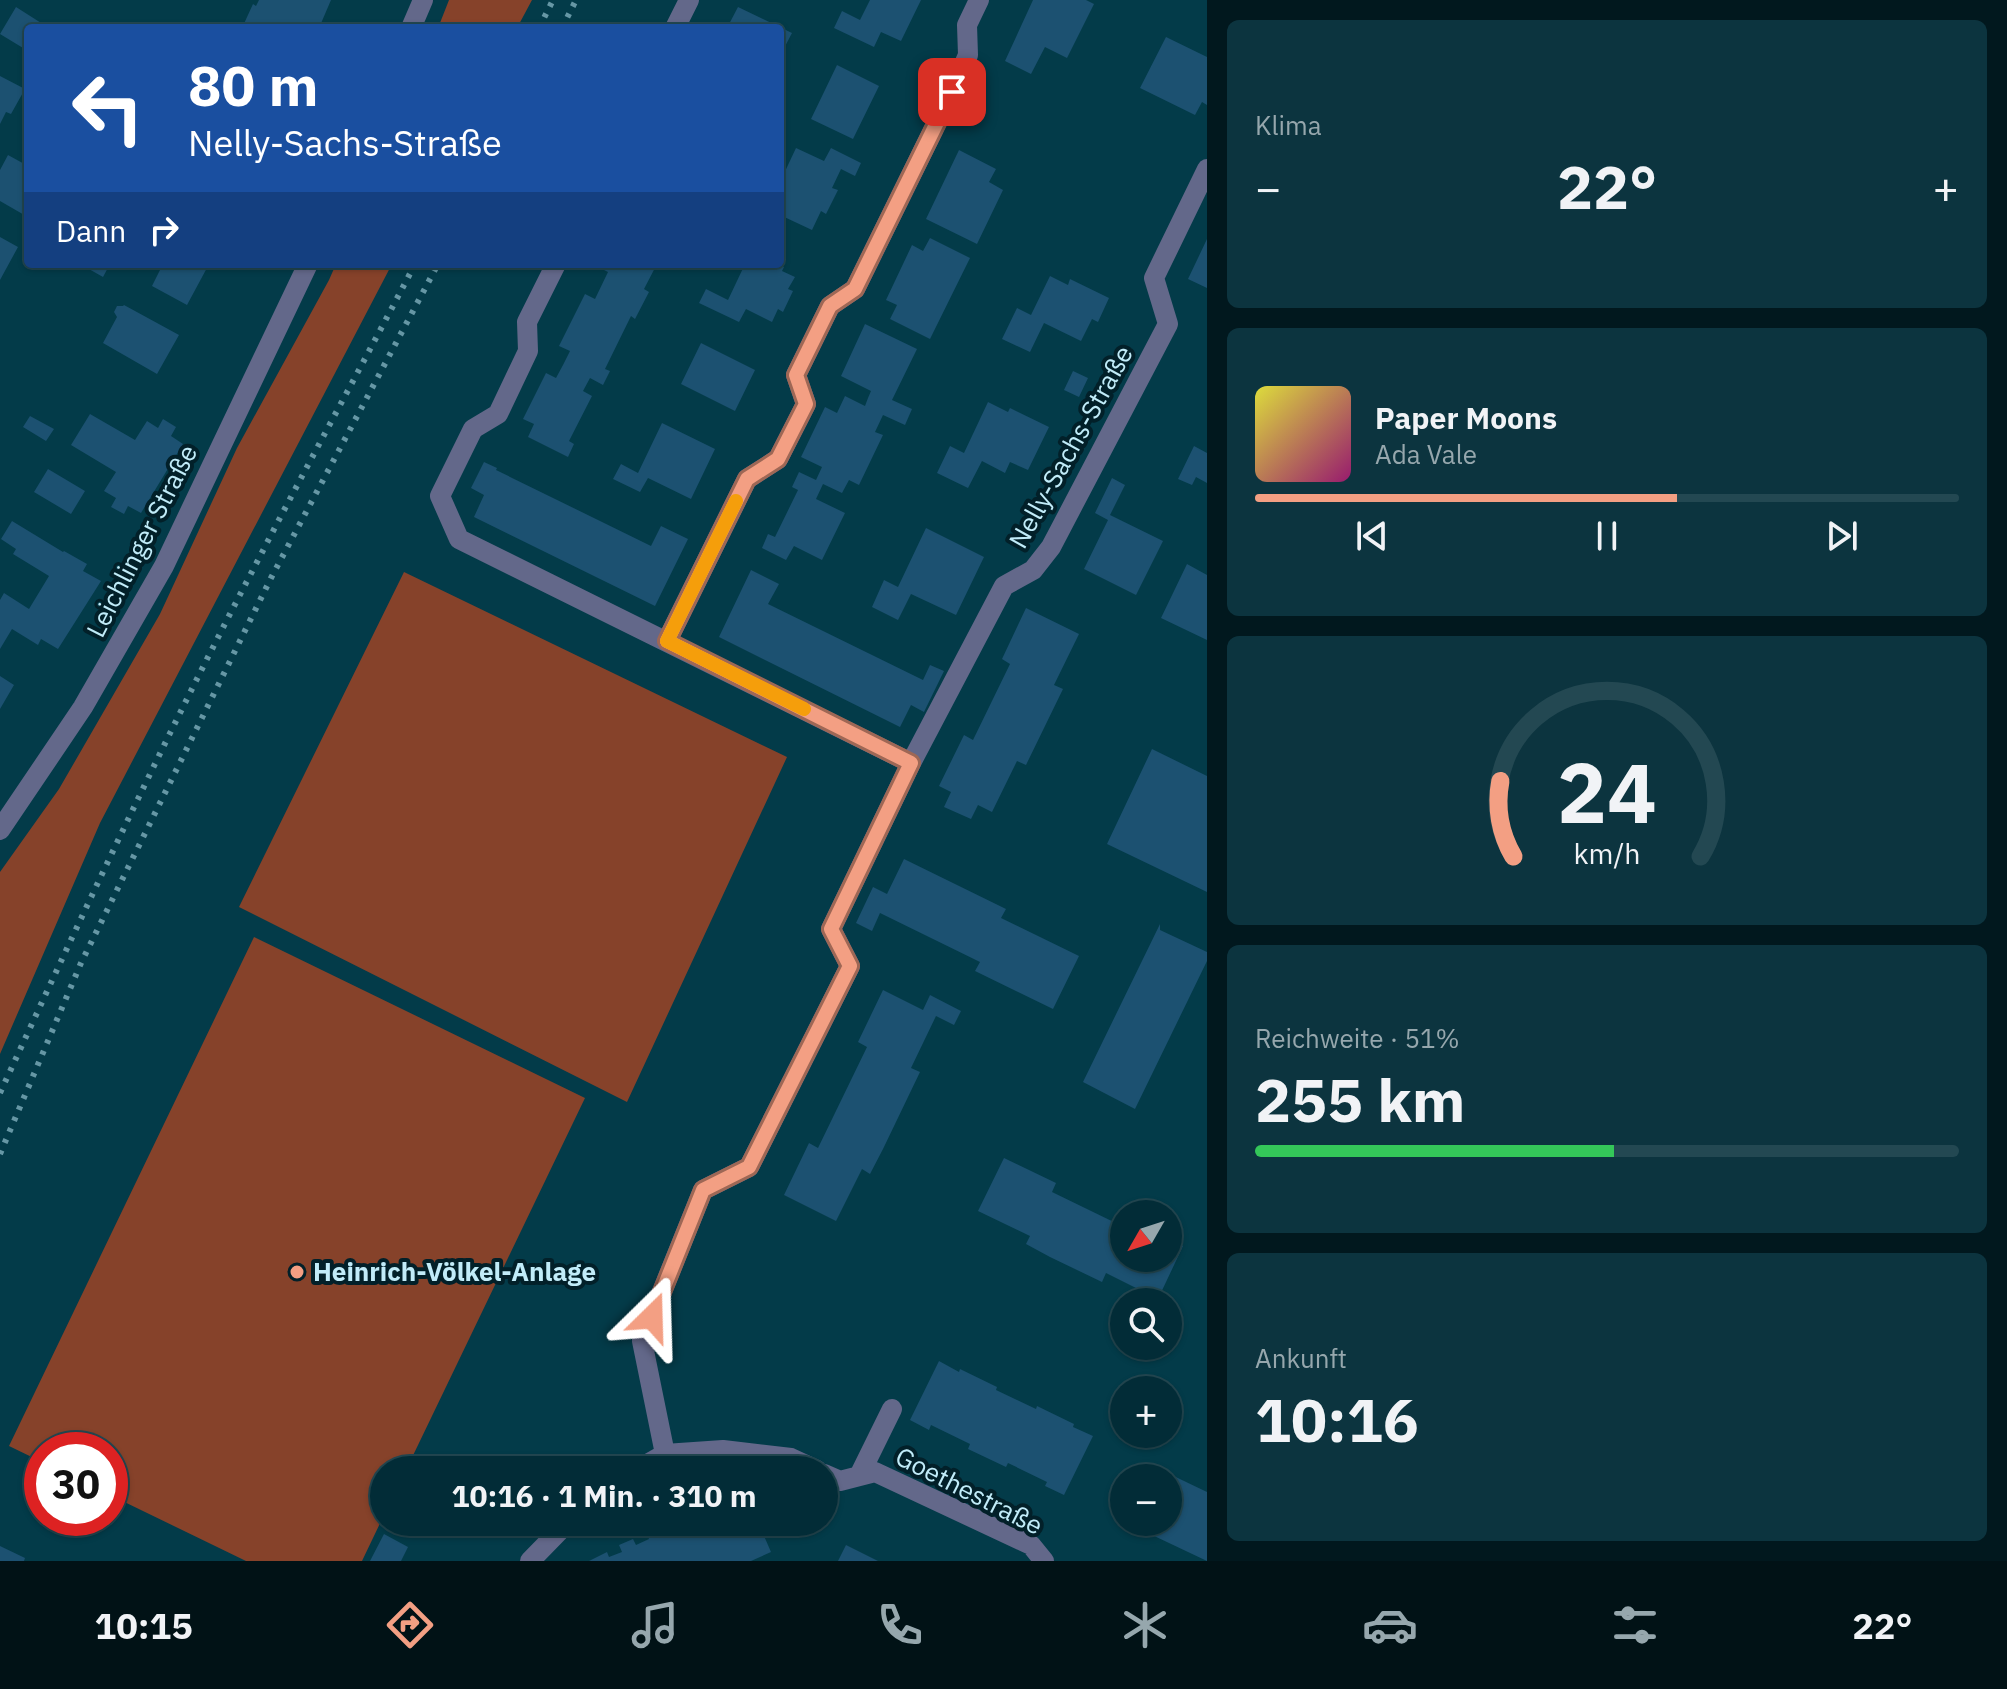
<!DOCTYPE html>
<html lang="de">
<head>
<meta charset="utf-8">
<style>
  body { margin:0; font-family:"IBM Plex Sans",sans-serif; background:#0c343f; color:#f1f3f6; height:100vh; display:flex; flex-direction:column; font-size:30px; white-space:nowrap }
  * { box-sizing:border-box; margin:0 }
  p { font-size:26px; color:#96a7ad }
  .icon { flex:none; width:44px; height:44px; fill:none; stroke:currentColor; stroke-width:2; stroke-linecap:round; stroke-linejoin:round }
  .map { position:relative; flex:1; overflow:hidden }
  .sheet { display:flex; flex-direction:column; gap:20px; padding:20px; background:#01181e; width:800px }
  .sheet>* { flex:none }
  .top-card { position:absolute; left:24px; top:24px; width:760px; height:244px; border-radius:8px; box-shadow:0 2px 6px #0004,0 0 0 2px #234852; background:#1a4fa0; color:#fff; overflow:hidden }
  .needle { width:52px; rotate:231deg }
  .buttons { position:absolute; left:1110px; top:1200px; display:grid; gap:16px }
  .buttons a { display:grid; place-items:center; width:72px; height:72px; border-radius:50%; background:#022c37; box-shadow:0 2px 6px #0004,0 0 0 2px #234852; font-size:40px }
  .speed { position:absolute; left:24px; top:1432px; display:flex; gap:16px; font-size:40px; font-weight:700; text-align:center }
  .speed>* { display:grid; place-content:center; width:104px; height:104px; border-radius:50%; background:#022c37; box-shadow:0 2px 6px #0004,0 0 0 2px #234852; line-height:1 }
  .speed .limit { border:12px solid #d22; background:#fff; color:#111 }
  .pin { position:absolute; display:grid; place-items:center; width:68px; height:68px; color:#fff; margin:-34px; border-radius:16px; box-shadow:0 4px 12px #0006 }
  .me { position:absolute; width:88px; margin:-44px; rotate:22deg; stroke-linejoin:round; filter:drop-shadow(0 0 6px #0008) }
  .turn { display:flex; align-items:center; gap:28px; height:168px; padding:0 32px; font-size:36px }
  .turn .icon { width:104px; height:104px; stroke-width:2.5 }
  .turn b { display:block; font-size:56px; line-height:68px }
  .then { display:flex; align-items:center; height:76px; padding:0 32px; background:#0003; gap:16px; font-size:30px }
  .big { font-size:60px; font-weight:700; line-height:1.1 }
  .sheet .widget { flex:1; display:flex; flex-direction:column; justify-content:center; gap:12px; min-width:0; padding:0 28px; border-radius:12px; background:#0c343f }
  .sheet .dial { align-items:center; gap:0 }
  .dial svg { height:208px; overflow:visible; fill:none; stroke:#234852; stroke-width:7; stroke-linecap:round; text-anchor:middle }
  .dial text { fill:#f1f3f6; stroke:none }
  .song { display:flex; align-items:center; gap:24px }
  .cover { width:96px; height:96px; border-radius:12px; background:linear-gradient(135deg,hsl(60 70% 55%),hsl(320 70% 35%)) }
  .played { height:8px; border-radius:4px; background:linear-gradient(90deg,#f39f83 60%,#234852 60%) }
  .keys { display:flex; justify-content:space-around; direction:ltr }
  .heat { display:flex; justify-content:space-between; align-items:center; font-size:44px; direction:ltr }
  .charge { height:12px; border-radius:6px; background:linear-gradient(90deg,#34c759 51%,#234852 0) }
  .trip { position:absolute; left:370px; top:1456px; width:468px; height:80px; border-radius:40px; background:#022c37; box-shadow:0 2px 6px #0004,0 0 0 2px #234852; font-weight:700; line-height:80px; text-align:center }
  .menu { display:flex; height:128px; justify-content:space-around; align-items:center; background:#011216; color:#96a7ad }
  .menu .icon { width:56px; height:56px }
  .menu .on { color:#f39f83 }
  .menu b { font-size:36px; color:#f1f3f6 }
  main { display:flex; flex:1; min-height:0 }
  .map>svg:first-child { display:block }
  .green { fill:#86422a }
  .building { fill:#1c5171 }
  .lines { fill:none; stroke-linecap:round; stroke-linejoin:round }
  .minor { stroke:#63688a; stroke-width:20 }
  .rail { stroke:#6697a5; stroke-width:6; stroke-dasharray:4 8; stroke-linecap:butt }
  .route-casing { stroke:#9e6755; stroke-width:20 }
  .route { stroke:#f39f83; stroke-width:14 }
  .slow { stroke:#f59e0b; stroke-width:14 }
  .poi-dot { fill:#f39f83; stroke:#022029; stroke-width:3 }
  .labels { text-anchor:middle; stroke-width:8; stroke-linejoin:round; paint-order:stroke }
  .street-label { font-size:26px; fill:#c1ecf9; stroke:#022029 }
  .poi-label { font-size:26px; font-weight:bold; fill:#c1ecf9; stroke:#022029; text-anchor:start }
</style>
</head>
<body>
<main>
<div class="map">
<svg width="1207" height="1561" viewBox="0 0 1207 1561">
  <rect width="100%" height="100%" fill="#033b49"/>
  <path class="green" d="M449,0h83l-15,28h-79z
    M336,264h56l-292,559 -100,231v-182l59,-83 101,-175 77,-166 92,-168z
    M404,572l383,185 -160,345 -388,-195z
    M254,937l331,161 -179,372h-22v45l-22,46h-116l-136,-66v-45h-68v12l-33,-16z"/>
  <path class="building" d="M259,0h72l-12,28h-77l11,-24 3,2z
    M870,0h51l-20,41 -20,-9 -7,15 -40,-19 8,-17 18,9z
    M1033,0h53l8,4 -27,54 -22,-11 -14,27 -26,-13z
    M16,7l33,21h-21v23l-28,-17z
    M738,7l54,26 -12,23v-28h-53z
    M1166,37l41,20v48l-5,-3 -7,13 -55,-27z
    M837,65l42,21 -26,53 -42,-20z
    M0,76l25,13 -14,25 -5,-2 -6,12z
    M796,148l28,13 7,-13 30,15 -6,13 -14,-7 -9,19 6,2 -12,24 -5,-3 -9,19 -32,-15v-33z
    M959,150l37,19 -7,13 14,8 -26,54 -51,-25z
    M8,155l20,11v46l-2,4 -26,-15v-31z
    M0,237l18,10 -18,33z
    M930,238l40,20 -40,81 -40,-20 7,-14 -11,-5 26,-55 11,6z
    M1207,239v49l-19,-9z
    M80,264h30l-7,13z
    M157,264h47l4,2 -21,39 -35,-19 8,-16 -5,-3z
    M599,264h58l-13,25 5,3 -14,27 -4,-3 -26,53 5,2 -7,14 -13,-7 -7,13 9,5 -23,45 5,3 -6,13 -40,-20 6,-13 -11,-5 23,-46 10,5 7,-13 7,-14 -11,-5 26,-52 10,5 13,-27 -10,-5z
    M745,264h34l5,3 -2,4 13,6 -7,12 5,2 -10,21 -5,-3 -6,13 -26,-13 -7,13 -40,-19 7,-14 22,11z
    M1050,276l18,9 2,-6 39,19 -11,24 -6,-3 -11,22 -37,-18 -14,29 -28,-13 15,-31 14,7z
    M124,305l55,30 -22,39 -54,-31 14,-26 -3,-5 3,-6h6z
    M865,324l52,25 -25,51 20,9 -7,16 -22,-10 -8,17 8,3 -24,50 -10,-5 -7,13 -19,-9 -7,15 29,14 -23,47 -28,-14 -8,14 -24,-12 6,-14 7,3 23,-47 -6,-3 7,-15 17,8 6,-13 -21,-10 24,-50 12,6 8,-17 20,10 3,-8 3,-7 -30,-15z
    M701,343l54,27 -20,41 -54,-27z
    M1073,371l15,7 -9,19 -15,-7z
    M988,402l20,10 2,-4 39,19 -21,43 -18,-8 -5,11 -23,-12 -14,27 -31,-15 13,-27 14,7z
    M90,414l45,26 12,-19 11,7 5,-9 13,8 -5,9 12,8 -42,69 -13,-7 -4,8 -13,-7 5,-9 -12,-7 12,-19 -45,-27z
    M30,416l24,13 -8,12 -23,-14z
    M662,423l53,26 -24,50 -43,-21 -8,14 -27,-13 8,-15 17,9z
    M1194,446l13,7v30l-11,-6 -4,8 -14,-6z
    M484,462l13,6 -1,2 155,76 10,-20 27,13 -33,67 -181,-89 10,-22 -13,-7z
    M48,469l37,22 -14,23 -37,-22z
    M1112,478l13,7 -15,30 53,26 -27,54 -52,-26 24,-49 -13,-7z
    M12,521l51,31 1,-1 23,13 -4,7 18,10 -43,68 -17,-10 -3,6 -26,-16 -12,20v-49l4,-7 25,16 20,-33 -36,-22 3,-5 -15,-10z
    M926,528l58,29 -28,58 -45,-21 -13,26 -26,-13 12,-27 14,7z
    M1187,564l20,11v65l-46,-22z
    M751,570l28,14 -11,20 155,76 7,-15 14,6 -20,41 -13,-7 -11,22 -181,-90z
    M1026,608l53,26 -25,51 9,4 -37,76 -9,-4 -25,51 -14,-7 -7,14 -27,-12 7,-15 -12,-6 25,-51 9,5 37,-76 -8,-5z
    M0,676l14,9 -14,24z
    M1152,749l55,27v116l-100,-48z
    M904,859l102,50 -5,9 78,38 -26,53 -78,-38 5,-9 -100,-49 -8,18 -16,-8 17,-36 14,7z
    M1160,924v6l47,22v9l-72,148 -52,-27z
    M883,990l40,20 7,-15 31,16 -7,14 -18,-9 -25,52 9,4 -37,77 -13,25 -8,-5 -26,52 -52,-26 25,-52 9,5 49,-101 -9,-5z
    M1004,1158l52,25 -4,9 72,35v31h44v-20l15,8 -25,53 -52,-26 -4,9 -52,-25 -24,-13 4,-8 -52,-25z
    M939,1361l20,11 1,-3 37,18 -1,3 40,19 1,-3 37,18 -1,3 20,9 -29,59 -19,-9 2,-4 -39,-19 -2,4 -38,-18 2,-5 -39,-19 -2,5 -19,-10z
    M1159,1469l48,23v69l-76,-36 2,-3h35v-44h-14z
    M674,1522h84l13,30 -20,9h-162l18,-9 2,5 13,-5 -3,-7 14,-6 3,6 13,-6 -2,-5z
    M384,1534l24,13 -7,14h-31z
    M846,1545l32,16h-40z
    M0,1546l25,12 -1,3h-24z"/>
  <g class="lines">
    <path class="minor" d="M411,28l12,-28
      M675,28l14,-28
      M556,264l-29,58 1,29 -30,63 -25,15 -33,67 19,43 452,224
      M667,641l80,-162 31,-20 28,-55 -10,-29 34,-69 25,-17 97,-197 16,-37 -1,-30 12,-25
      M0,830l83,-123 81,-141 144,-302
      M665,1454l-23,-113 61,-151 46,-23 101,-201 -19,-37 80,-166 93,-177 29,-16 18,-23 117,-223 -14,-46 53,-109
      M637,1470l28,-16 58,-4 68,8 26,12
      M824,1474l16,7 35,-9 156,73 13,16
      M859,1476l33,-67
      M530,1561l38,-39"/>
    <path class="rail" d="M539,28l14,-28
      M562,28l14,-28
      M0,1093c82,-178 165,-356 256,-529 52,-101 107,-200 159,-300
      M0,1154l81,-191 190,-385 167,-314"/>
  </g>
  <g class="lines">
    <g class="route-casing">
      <path id="route" d="M652,1317l51,-127 46,-23 101,-201 -19,-37 80,-166 -244,-122 80,-162 31,-20 28,-55 -10,-29 34,-69 25,-17 97,-197"/>
    </g>
    <use href="#route" class="route"/>
    <path class="slow" d="M736,501l-69,140 137,68"/>
  </g>
  <circle class="poi-dot" cx="297" cy="1272" r="8"/>
  <g class="labels">
    <g class="street-label">
      <text transform="translate(1071 447) rotate(-61)" y="9">Nelly-Sachs-Straße</text>
      <text transform="translate(142 541) rotate(-63)" y="9">Leichlinger Straße</text>
      <text transform="translate(969 1491) rotate(27)" y="9">Goethestraße</text>
    </g>
    <g class="poi-label">
      <text x="313" y="1281">Heinrich-Völkel-Anlage</text>
    </g>
  </g>
</svg>
<div class="buttons">
<a><svg class="needle" viewBox="-14 -14 28 28"><path d="M0-13l5 13h-10z" fill="#e53935"/><path d="M0 13l5-13h-10z" fill="#96a7ad"/></svg></a>
<a><svg class="icon" aria-label="search" viewBox="0 0 24 24"><circle cx="10" cy="10" r="6"/><path d="M15 15l6 6"/></svg></a>
<a>+</a>
<a>−</a>
</div>
<div class="speed"><div class="limit">30</div></div>
<div class="pin" style="left:952px;top:92px;background:#d93025"><svg class="icon" aria-label="arrive" viewBox="0 0 24 24"><path d="M6 21V4h12l-3 4 3 4H6"/></svg></div>
<svg class="me" style="left:652px;top:1317px" viewBox="-20 -20 40 40"><path d="M0-17L14 15 0 8-14 15z" fill="#f39f83" stroke="#fff" stroke-width="4"/></svg>
<div class="trip">10:16 · 1 Min. · 310 m</div>
<div class="top-card">
<div class="turn"><svg class="icon" aria-label="left" viewBox="0 0 24 24"><path d="M17 20v-9H6M10 6l-5 5 5 5"/></svg><div><b>80 m</b>Nelly-Sachs-Straße</div></div>
<div class="then">Dann<svg class="icon" aria-label="right" viewBox="0 0 24 24"><path d="M7 20v-9h11M14 6l5 5-5 5"/></svg></div>
</div>
</div>
<section class="sheet">
<div class="widget"><p>Klima</p>
<div class="heat"><a>−</a><b class="big">22°</b><a>+</a></div>
</div>
<div class="widget">
<div class="song"><i class="cover"></i><div><b>Paper Moons</b><p>Ada Vale</p></div></div>
<div class="played"></div>
<div class="keys"><svg class="icon" aria-label="previous" viewBox="0 0 24 24"><path d="M18 5L8 12l10 7zM5 5v14"/></svg><svg class="icon" aria-label="pause" viewBox="0 0 24 24"><path d="M8 5v14M16 5v14"/></svg><svg class="icon" aria-label="next" viewBox="0 0 24 24"><path d="M6 5l10 7-10 7zM19 5v14"/></svg></div>
</div>
<div class="widget dial"><svg viewBox="0 0 100 80">
<path d="M14 69A42 42 0 1 1 86 69"/>
<path d="M14 69A42 42 0 0 1 9 40" stroke="#f39f83"/>
<text x="50" y="56" font-size="32" font-weight="700">24</text>
<text x="50" y="72" font-size="11">km/h</text>
</svg></div>
<div class="widget"><p>Reichweite · 51%</p><b class="big">255 km</b><div class="charge"></div></div>
<div class="widget"><p>Ankunft</p><b class="big">10:16</b></div>
</section>
</main>
<nav class="menu">
<b>10:15</b>
<svg class="icon on" aria-label="directions" viewBox="0 0 24 24"><path d="M12 3l9 9-9 9-9-9zM9 14v-3h6M13 9l2 2-2 2"/></svg>
<svg class="icon" aria-label="music" viewBox="0 0 24 24"><path d="M9 18V5l10-2v13"/><circle cx="6" cy="18" r="3"/><circle cx="16" cy="16" r="3"/></svg>
<svg class="icon" aria-label="phone" viewBox="0 0 24 24"><path d="M5 4h4l2 5-3 2q2 4 5 5l2-3 5 2v4C11 20 4 13 5 4z"/></svg>
<svg class="icon" aria-label="climate" viewBox="0 0 24 24"><path d="M12 3v18M4 7l16 10M4 17L20 7"/></svg>
<svg class="icon" aria-label="car" viewBox="0 0 24 24"><path d="M5 17H2v-5l4-1 3-4h7l3 4 3 1v5h-3M9 17h6M6 11h13"/><circle cx="7" cy="17" r="2"/><circle cx="17" cy="17" r="2"/></svg>
<svg class="icon" aria-label="filters" viewBox="0 0 24 24"><path d="M4 7h16M4 17h16"/><circle cx="9" cy="7" r="2"/><circle cx="15" cy="17" r="2"/></svg>
<b>22°</b>
</nav>
</body>
</html>
